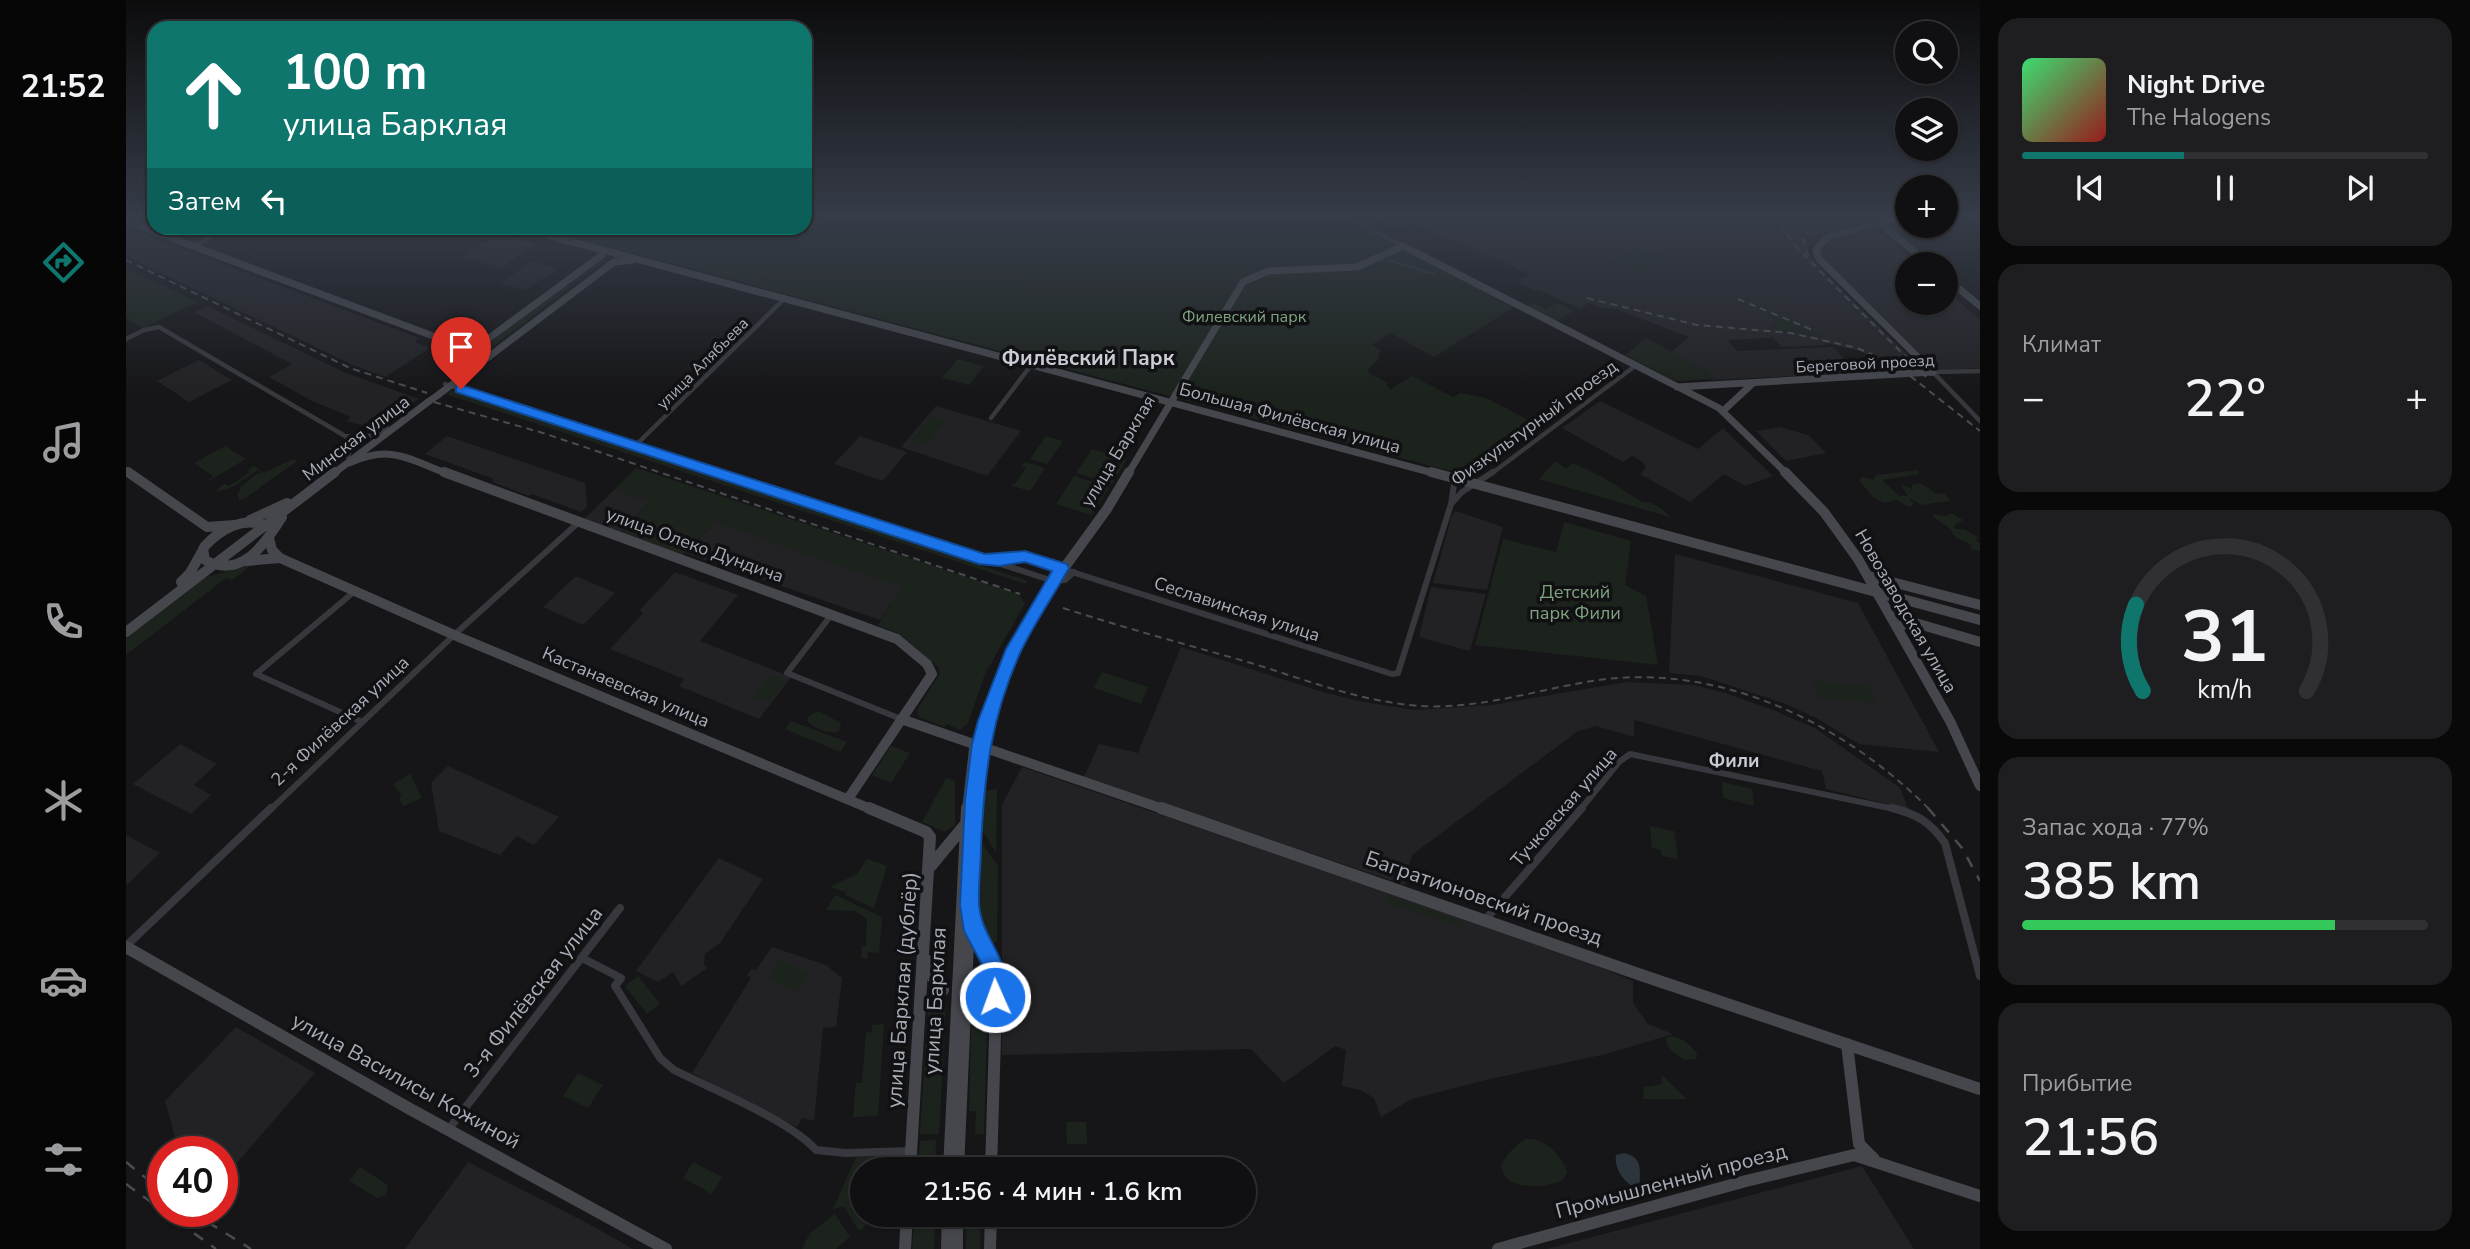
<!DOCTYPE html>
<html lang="ru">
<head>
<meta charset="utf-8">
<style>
  body { margin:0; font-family:"Nunito Sans",sans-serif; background:#1e1e20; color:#f1f3f6; height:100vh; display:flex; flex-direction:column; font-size:26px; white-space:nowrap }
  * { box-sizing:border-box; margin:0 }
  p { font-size:23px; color:#9c9d9f }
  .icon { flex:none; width:38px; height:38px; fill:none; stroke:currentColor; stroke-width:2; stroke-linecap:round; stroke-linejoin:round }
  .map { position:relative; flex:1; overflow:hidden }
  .details { display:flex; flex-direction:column; gap:18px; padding:18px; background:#09090a; width:490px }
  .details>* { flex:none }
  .guide { position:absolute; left:21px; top:21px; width:665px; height:214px; border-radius:21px; box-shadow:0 2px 5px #0004,0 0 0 2px #303032; background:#0f766e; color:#fff; overflow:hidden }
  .controls { position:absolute; left:1769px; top:21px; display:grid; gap:14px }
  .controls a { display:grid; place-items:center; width:63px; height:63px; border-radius:50%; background:#101012; box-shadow:0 2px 5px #0004,0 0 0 2px #303032; font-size:35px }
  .speed { position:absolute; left:21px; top:1136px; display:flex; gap:14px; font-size:35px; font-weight:700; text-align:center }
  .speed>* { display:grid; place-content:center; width:91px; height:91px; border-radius:50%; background:#101012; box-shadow:0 2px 5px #0004,0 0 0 2px #303032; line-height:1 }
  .speed .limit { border:10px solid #d22; background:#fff; color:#111 }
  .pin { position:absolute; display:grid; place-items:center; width:60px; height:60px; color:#fff; margin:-72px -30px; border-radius:50% 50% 50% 0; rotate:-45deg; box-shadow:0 0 7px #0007 }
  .pin .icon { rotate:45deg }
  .me { position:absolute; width:77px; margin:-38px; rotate:358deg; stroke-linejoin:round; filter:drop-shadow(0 0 5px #0008) }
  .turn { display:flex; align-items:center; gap:24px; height:147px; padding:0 21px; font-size:32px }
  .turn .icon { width:91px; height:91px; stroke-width:2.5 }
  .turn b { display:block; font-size:49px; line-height:60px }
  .then { display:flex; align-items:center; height:66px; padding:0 21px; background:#0003; gap:14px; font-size:26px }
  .big { font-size:52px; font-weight:600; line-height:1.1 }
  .details .card { flex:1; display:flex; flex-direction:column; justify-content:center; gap:10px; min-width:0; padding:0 24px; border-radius:21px; background:#1e1e20 }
  .details .dial { align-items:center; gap:0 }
  .dial svg { height:182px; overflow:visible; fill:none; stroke:#303032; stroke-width:7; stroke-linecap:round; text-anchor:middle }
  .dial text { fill:#f1f3f6; stroke:none }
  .song { display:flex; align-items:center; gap:21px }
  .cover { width:84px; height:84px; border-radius:10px; background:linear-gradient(135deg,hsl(140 70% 55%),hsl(0 70% 35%)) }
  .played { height:7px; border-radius:4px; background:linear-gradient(90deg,#0f766e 40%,#303032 40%) }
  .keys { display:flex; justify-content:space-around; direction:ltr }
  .heat { display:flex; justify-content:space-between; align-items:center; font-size:38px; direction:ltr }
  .charge { height:10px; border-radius:5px; background:linear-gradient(90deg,#34c759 77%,#303032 0) }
  .trip { position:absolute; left:724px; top:1157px; width:406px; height:70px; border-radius:35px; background:#101012; box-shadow:0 2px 5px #0004,0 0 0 2px #303032; font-weight:600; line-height:70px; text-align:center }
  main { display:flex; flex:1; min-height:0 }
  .dock { display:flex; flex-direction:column; width:126px; justify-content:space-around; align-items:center; background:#060607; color:#9c9d9f }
  .dock .icon { width:49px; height:49px }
  .dock .on { color:#0f766e }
  .dock b { font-size:32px; color:#f1f3f6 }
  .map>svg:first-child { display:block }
  .built { fill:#222225 }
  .green { fill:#1c231d }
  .water { fill:#2c353c }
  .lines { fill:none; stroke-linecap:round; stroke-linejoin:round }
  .stream { stroke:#2c353c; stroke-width:2 }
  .street-far2 { stroke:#37383d; stroke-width:4.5 }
  .street-far1 { stroke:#37383d; stroke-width:6 }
  .street { stroke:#37383d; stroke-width:8 }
  .secondary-far2 { stroke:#45474d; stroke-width:7 }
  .secondary-far1 { stroke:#45474d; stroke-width:10 }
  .secondary { stroke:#45474d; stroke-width:12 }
  .rail-far1 { stroke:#4a4c52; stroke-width:2; stroke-dasharray:7 5; stroke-linecap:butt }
  .rail { stroke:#4a4c52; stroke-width:2.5; stroke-dasharray:11 10; stroke-linecap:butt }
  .secondary-bridge-far1 { stroke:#45474d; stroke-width:7 }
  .secondary-bridge { stroke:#45474d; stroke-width:10 }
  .route { fill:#1a73e8; stroke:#114b97; stroke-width:2 }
  .labels { text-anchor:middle; stroke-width:7; stroke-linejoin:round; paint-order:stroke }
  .far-park-label { font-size:16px; fill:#7fa381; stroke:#111113 }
  .far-street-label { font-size:16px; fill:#a8adb8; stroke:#111113 }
  .street-label { font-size:18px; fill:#a8adb8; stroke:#111113 }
  .park-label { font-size:18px; fill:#7fa381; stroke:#111113 }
  .neighbourhood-label { font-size:19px; font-weight:bold; fill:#c9ccd4; stroke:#111113 }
  .far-district-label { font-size:21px; font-weight:bold; fill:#c9ccd4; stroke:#111113 }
  .near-street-label { font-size:21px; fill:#a8adb8; stroke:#111113 }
</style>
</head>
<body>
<main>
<nav class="dock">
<b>21:52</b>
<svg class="icon on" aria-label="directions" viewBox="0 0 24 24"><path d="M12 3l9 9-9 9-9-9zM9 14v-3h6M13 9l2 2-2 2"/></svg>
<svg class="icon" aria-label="music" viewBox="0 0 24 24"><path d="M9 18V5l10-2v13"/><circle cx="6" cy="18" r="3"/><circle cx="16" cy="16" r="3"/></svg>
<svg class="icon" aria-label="phone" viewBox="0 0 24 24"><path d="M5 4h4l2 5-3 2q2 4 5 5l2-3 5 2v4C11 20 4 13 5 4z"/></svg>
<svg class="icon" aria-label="climate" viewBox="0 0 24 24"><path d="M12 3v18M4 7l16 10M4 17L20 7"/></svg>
<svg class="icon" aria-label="car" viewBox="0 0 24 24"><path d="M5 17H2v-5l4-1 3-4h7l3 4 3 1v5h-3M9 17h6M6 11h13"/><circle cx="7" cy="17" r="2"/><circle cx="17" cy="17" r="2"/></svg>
<svg class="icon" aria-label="filters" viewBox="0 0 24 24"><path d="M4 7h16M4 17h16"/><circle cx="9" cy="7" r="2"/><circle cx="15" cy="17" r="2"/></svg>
</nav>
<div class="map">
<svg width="1854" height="1249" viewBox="0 0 1854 1249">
  <rect width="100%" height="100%" fill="#161618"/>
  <path class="built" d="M1223,217h534l-73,21 -4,4 1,8 4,9 107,106h-31l-27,-14 -34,-8v2l-44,2 -14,-14 4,5 -45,2 10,11 96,-4 25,26 -146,7 -8,-10 -34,-17 19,-16 -73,-28 -15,-1 -12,-5 -9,6 -43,-20 -3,1 -17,-8 12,-8 -74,-34h-9l-37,-18 -12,7 -17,-8 -12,6z
    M0,228l293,110 -4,4 15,6 -45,29 -32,-12 -227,-109z
    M1749,228l42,36h-9v39h38v-13l34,30v48l-39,2 -8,-4 -110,-106 -3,-8 11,-12z
    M372,233l39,11 -36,24 -38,-11z
    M406,261l27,8 -35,21 -24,-7z
    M81,306l137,66 75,27 -15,8 -8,-3 -31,22 -18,-5 4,-4 -39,-16 -43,-24 23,-13 -98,-52z
    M73,360l33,20 -43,22 -32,-21z
    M1474,401l98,48 25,-21 50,48 -28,10 -21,-12 -34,28 -50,-28 6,-6 -4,-7 -10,-5 -9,6 -61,-34z
    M810,406l85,25 -34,45 -86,-29z
    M1654,427l28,8 18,18 -40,8 -30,-30z
    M321,436l138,47 2,23 -6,6 -49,-18 -3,2 -37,-14 2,-3 -69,-25z
    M734,436l47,16 -24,29 -49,-17z
    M489,489l35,12 -30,32 -37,-13z
    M1330,511l47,16 -16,63 -54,-7 19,-68z
    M589,522l149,51 39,14 -23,33 -194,-67z
    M1549,554l183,49 81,149 -80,-8 -41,-25 -32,-15 -85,-28 -32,-3z
    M549,572l63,23 -38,46 91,36 -32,42 -80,-33 5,-7 -74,-30 33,-36 -3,-3z
    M450,576l39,17 -32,32 -40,-18z
    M1305,587l55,7 -16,57 -51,-14z
    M1055,647l142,45 35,9 56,9 78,-5 134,-23 68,3 31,8 48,17 42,18 85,60 8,21 -82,-20 -4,-18 -188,-51v17l-38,-11 -18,5 -166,124 -7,30 -321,-108 15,-33 39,9z
    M54,744l37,20 -23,21 17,10 -20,19 -58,-30z
    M322,766l111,51 -25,28 -17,-9 -17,19 -61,-24 -8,-48z
    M896,767l558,192 53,22v22l15,21 25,10 -67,20 -116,25 -78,20 -31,18 -7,-19 -14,-8 -18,-4 4,-36 -11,-4 -51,37 -33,-34 -249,6v-250z
    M0,835l34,18 -32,31 -2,-1z
    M593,858l44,21 -43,64 -15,11 -1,10 3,4 -26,18 -8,-14 -15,10 -22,-11z
    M646,947l54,18 16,13 -6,49 -13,1 -9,93 -12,-3 -5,9 -105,-54 59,-95 -4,-3 4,-6 5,1z
    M110,1027l79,46 -93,107v-28l-43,-1 -14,-50z
    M342,1162l121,62 44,25h-228z
    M1736,1166l52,83h-367z"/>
  <path class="green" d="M679,217h539l170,90 -80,50 -44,-24 -18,12 10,6 -3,2 -1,7 -10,9 1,4 19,10 -2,2 5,4 21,-13 41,21 7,-4 26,5 54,28 -68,50h-3l-931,-248h267z
    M1508,247l32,9 -26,19 -29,-13z
    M475,259h6l-120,92 -9,-1z
    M0,268l72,34 -55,26 -17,-10z
    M1408,303l12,6 12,-6 16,8 -17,10 -30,-15z
    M1639,311l63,27 -54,-8 -2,-5 4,-4z
    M1519,339h4l48,28 11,3 6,9 -38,2 -51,-26z
    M832,359l26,7 -15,19 -27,-7z
    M327,390l575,191 -2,3 -580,-190z
    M805,416l15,5 -19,23 -15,-4z
    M920,436l17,5 -16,23 -17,-5z
    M99,446l21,13 -41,24 8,-7 -19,-13z
    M966,449l35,10 -15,25 -36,-11z
    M167,459l4,2 -53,38 -5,1 -2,-7 4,-3 -1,-3 18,-14 5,2 -5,-5c-20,12 -19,17 -43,22l9,-8 5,2 20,-13 -1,-3 6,-4 10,7z
    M1430,461l10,8 7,-6 31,15 38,24c12,0 20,6 28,15l-131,-38z
    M899,462l20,6 -15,23 -21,-6 6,-1 11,-16 -4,-2z
    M510,468l382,126 7,9 -40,71 -17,49 -8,7 -13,-6 -3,3 -25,-10 -2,-7 23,-37 -1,-5 -39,-34 -22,-9 24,-38 -187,-65 -32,33 -63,-22 30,-32 -35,-12z
    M1792,470l1,4 -37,6 17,16h9l-8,-12 12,5v-4c10,-5 16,4 24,9l9,-1 5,8 -29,4 -13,-8 6,7 -4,3 -14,-7 -12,3 -11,-6 -14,-17 4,-3 10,3 3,-5z
    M948,476l35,11 -17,28 -36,-11z
    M1825,513l12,7 -10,6 2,3h9l15,9 -4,2 5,3v8l-10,-2 2,-4 -17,-8 -6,-9 -16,-11 1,-3 12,2z
    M1438,522l67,19 -6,44 21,11 12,69 -183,-20 28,-106 53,13z
    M128,563l-22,17 -6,-2 -100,77v-19l75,-57z
    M976,672l46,15 -7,17 -47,-16z
    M643,675l17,7 -17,21 -16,-6z
    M1685,681l52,4 7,3 6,11 -3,4 -54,-5z
    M692,711l23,12 -2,8c-9,4 -25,-3 -32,-10l2,-5z
    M665,721l56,21 -7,10 -55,-23z
    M765,746l19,7 -19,30 -19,-8z
    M284,774l12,24 -19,8 -4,-8 3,-3 -9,-11z
    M820,778l9,3v44l-10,7 -23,-10z
    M1596,782l30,7 2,17 -31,-8z
    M871,789l-1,63 -13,-20 1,-41z
    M1524,826l24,5 4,28 -16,-3 -1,-6 -9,-2z
    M855,842l17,24 -1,75 -4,2 -4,-2 -11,-20z
    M741,859l20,7 -13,42 -29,-13 2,-8 -2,5 -15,-5 27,-13z
    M709,895l47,22 -3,36 -11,-1 -1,7 -6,-1 1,-11 4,-1 1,-27 -12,-8 -29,-1z
    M1260,895l77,27 -2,4 -71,-22z
    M654,959l28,14 -12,19 -28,-14z
    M512,976l22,28 -13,10 -22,-28z
    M853,982l5,1 4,7 -4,144h-9l1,-23h-7l3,-121z
    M808,999l12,4 -7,131h-19l8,-128z
    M758,1024l-6,92 -25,1 3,-34h6l4,-50 6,-2v-6z
    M1544,1036c12,1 19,8 27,17l-1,6 -11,1c-8,-5 -19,-11 -19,-22z
    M452,1073l25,12 -15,23 -25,-12z
    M1535,1076l4,2 22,21h-44l1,-12 18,-3z
    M940,1122h20l1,22h-20z
    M1400,1139c17,-2 36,16 41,33l-4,8c-16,7 -45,10 -58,-3l-4,-11c5,-11 13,-20 25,-27z
    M810,1140l-1,25h4l-1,4h-20l2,-28z
    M773,1156v13h-36v45l15,1 -19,16 -15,-25 -11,3 23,-52z
    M567,1162l29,15 -10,17 -29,-16z
    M234,1167l28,18 -2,10 -9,3 -28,-17z
    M709,1214l15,23 -14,12h-34l8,-16z
    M789,1215h21l-2,34h-22z
    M841,1215h13v34h-14z"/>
  <path class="water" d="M1498,1153c17,4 16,13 16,29l-5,6c-12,-7 -21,-20 -19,-33z"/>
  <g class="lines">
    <path class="stream" d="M1262,260l33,10
      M1297,271l4,1
      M1303,272l5,2"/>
    <path class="street-far2" d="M1222,217l55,29
      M66,247l35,-19
      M0,339l18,-9 15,-3 186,109 19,2 23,-10
      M1807,372l47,49
      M1807,372l47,-1
      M319,384l278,90
      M865,418l41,-54
      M220,437l5,10 -3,10
      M510,445l148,-146
      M1365,474l144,-108"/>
    <path class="street-far1" d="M592,472l335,109 12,-1 9,-8
      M1325,504l4,-26
      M858,560l41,-3 367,117 6,-1 53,-169 11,-12 31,-20
      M229,591l-99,83 106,48
      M706,614l-45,59 114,46
      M144,810l184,-175 125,-113
      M1454,810l39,-48 11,-8 269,56"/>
    <path class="street" d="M1766,808c25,6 38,14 53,35l35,133
      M1360,919l96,-111
      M0,946l145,-138
      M456,958l39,20 -6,8 45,72 14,12c38,19 115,50 142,80l29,3 66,-2
      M322,1130l172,-222"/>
    <path class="secondary-far2" d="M1772,217l-70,20 -12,13 3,9 114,113
      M0,221l363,136
      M1753,223l51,41
      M395,228l916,246
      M1820,278l34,28
      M340,350l11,-3 125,-92
      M1551,387l256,-15
      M312,395l176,-133 19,-2
      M1597,411l29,-27
      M223,463c43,-19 59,-4 99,11
      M0,471l5,3
      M207,474l95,-72
      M1002,474l115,-192 25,-11 89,-4 46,-21 316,162 68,66"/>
    <path class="secondary-far1" d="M2,472l79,55 28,-2
      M318,472l453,167 30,25 5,10 -84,125
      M1305,472l549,148
      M1659,472l39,40 34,47 92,162 30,65
      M124,520l37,-17
      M143,538l3,12 8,8 181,80 412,172
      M78,547c16,-18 39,-31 63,-21
      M77,549l2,11c36,20 60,-16 77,-43
      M120,561l34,-3
      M1743,576l111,29
      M55,582l9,-9 14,-25
      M920,593l61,-84 22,-37
      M1771,627l15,-5 68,20
      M0,632l209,-160
      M775,719l265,91
      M841,810l7,-61
      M847,810l8,-66 22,-69 38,-73"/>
    <path class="secondary" d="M743,808l57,24 4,5 -20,332
      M1035,808l483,168 336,113
      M804,867l34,-41
      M845,921l26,51 -6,197
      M0,947l284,162 256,140
      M800,960l6,16 11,14
      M842,993l4,-13 8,-5 9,5 3,10
      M1721,1044l12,100 15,15
      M823,1169l18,-361
      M832,1169l16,-361
      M831,1214v35
      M779,1249l2,-35
      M821,1249l1,-35
      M864,1249l1,-35
      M1372,1249l248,-68 108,-26 126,41"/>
    <path class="rail-far1" d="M1645,217l35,40 120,120
      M1682,256l-5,-19 16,-20
      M0,260l224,108 77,25
      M1461,298l110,27 94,8 66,15 38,16 85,67
      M1612,299l77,32
      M308,402l109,31 477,161
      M937,608c62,20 125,37 188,55 52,16 103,36 158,42 62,7 122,-14 183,-24 125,-20 251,41 338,129"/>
    <path class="rail" d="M1802,808l34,40 18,33
      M0,1162l37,30
      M0,1184l90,65
      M64,1211l61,38"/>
    <path class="secondary-bridge-far1" d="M302,402l10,-7"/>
    <path class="secondary-bridge" d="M915,602l5,-9"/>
  </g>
  <linearGradient id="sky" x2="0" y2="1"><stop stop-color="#0c0c0d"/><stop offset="0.55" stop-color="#363c48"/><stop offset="1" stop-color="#363c48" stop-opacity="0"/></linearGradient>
  <rect width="1854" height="392" fill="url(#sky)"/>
  <path class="route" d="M335,385l524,169 40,-3 42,13 2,4c-15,27 -34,54 -48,83 -30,65 -37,125 -40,196 0,19 -3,39 -2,58 3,37 39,60 23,99l-7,4 -8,-4 -3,-7 2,-25 -22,-41 -4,-26 5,-105 7,-56 6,-23 28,-72 46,-78 -27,-9 -26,4 -20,-2 -523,-172v-6z"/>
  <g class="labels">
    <g class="far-park-label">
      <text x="1118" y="322">Филевский парк</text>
    </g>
    <g class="far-street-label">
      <text transform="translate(576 363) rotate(-45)" y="6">улица Алябьева</text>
      <text transform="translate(1739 363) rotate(-3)" y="6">Береговой проезд</text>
    </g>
    <g class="street-label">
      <text transform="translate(1164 418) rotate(15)" y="6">Большая Филёвская улица</text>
      <text transform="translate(1408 423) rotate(-36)" y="6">Физкультурный проезд</text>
      <text transform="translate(230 438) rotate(-37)" y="6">Минская улица</text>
      <text transform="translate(992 451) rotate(-59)" y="6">улица Барклая</text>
      <text transform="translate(569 545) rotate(20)" y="6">улица Олеко Дундича</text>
      <text transform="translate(1111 609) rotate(18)" y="6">Сеславинская улица</text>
      <text transform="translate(1780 611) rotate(60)" y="6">Новозаводская улица</text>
      <text transform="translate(500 687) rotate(23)" y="6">Кастанаевская улица</text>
      <text transform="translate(214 721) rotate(-43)" y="6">2-я Филёвская улица</text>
      <text transform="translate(1438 807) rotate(-49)" y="6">Тучковская улица</text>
    </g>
    <g class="park-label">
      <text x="1449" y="598">Детский<tspan x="1449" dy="21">парк Фили</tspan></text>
    </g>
    <g class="neighbourhood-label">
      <text x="1608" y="767">Фили</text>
    </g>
    <g class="far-district-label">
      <text x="962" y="365">Филёвский Парк</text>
    </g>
    <g class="near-street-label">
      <text transform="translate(1358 898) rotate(19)" y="7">Багратионовский проезд</text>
      <text transform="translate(776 990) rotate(-86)" y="7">улица Барклая (дублёр)</text>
      <text transform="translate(407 992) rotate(-52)" y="7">3-я Филёвская улица</text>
      <text transform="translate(809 1001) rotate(-87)" y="7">улица Барклая</text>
      <text transform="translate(280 1081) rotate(29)" y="7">улица Василисы Кожиной</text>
      <text transform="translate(1545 1181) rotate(-15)" y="7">Промышленный проезд</text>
    </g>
  </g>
</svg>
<div class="controls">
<a><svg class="icon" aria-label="search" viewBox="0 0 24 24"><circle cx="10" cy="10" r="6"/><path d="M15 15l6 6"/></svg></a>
<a><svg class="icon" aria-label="layers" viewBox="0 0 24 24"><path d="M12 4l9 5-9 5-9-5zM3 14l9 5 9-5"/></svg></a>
<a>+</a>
<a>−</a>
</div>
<div class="speed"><div class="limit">40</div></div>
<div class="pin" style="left:335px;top:389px;background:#d93025"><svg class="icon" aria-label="arrive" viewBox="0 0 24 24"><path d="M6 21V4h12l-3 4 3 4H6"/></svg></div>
<svg class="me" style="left:869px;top:997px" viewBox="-20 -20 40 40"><circle r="17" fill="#1a73e8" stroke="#fff" stroke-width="3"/><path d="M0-11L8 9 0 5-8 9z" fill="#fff"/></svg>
<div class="trip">21:56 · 4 мин · 1.6 km</div>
<div class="guide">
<div class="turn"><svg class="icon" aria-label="ahead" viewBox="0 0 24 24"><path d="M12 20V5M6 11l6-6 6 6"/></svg><div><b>100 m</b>улица Барклая</div></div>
<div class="then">Затем<svg class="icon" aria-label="left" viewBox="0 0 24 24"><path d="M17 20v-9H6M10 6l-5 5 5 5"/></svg></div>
</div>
</div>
<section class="details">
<div class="card">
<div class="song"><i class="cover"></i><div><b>Night Drive</b><p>The Halogens</p></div></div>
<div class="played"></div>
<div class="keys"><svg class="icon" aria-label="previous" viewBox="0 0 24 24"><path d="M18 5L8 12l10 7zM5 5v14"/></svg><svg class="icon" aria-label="pause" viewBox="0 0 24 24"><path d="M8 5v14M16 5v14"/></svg><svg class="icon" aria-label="next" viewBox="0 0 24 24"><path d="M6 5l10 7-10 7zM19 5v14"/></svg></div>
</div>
<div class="card"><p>Климат</p>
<div class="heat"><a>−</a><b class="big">22°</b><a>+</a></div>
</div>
<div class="card dial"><svg viewBox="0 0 100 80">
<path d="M14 69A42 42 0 1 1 86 69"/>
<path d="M14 69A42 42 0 0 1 11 31" stroke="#0f766e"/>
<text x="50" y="56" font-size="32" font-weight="700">31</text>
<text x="50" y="72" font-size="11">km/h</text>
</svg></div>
<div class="card"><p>Запас хода · 77%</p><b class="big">385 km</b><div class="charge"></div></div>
<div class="card"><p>Прибытие</p><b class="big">21:56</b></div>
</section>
</main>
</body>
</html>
